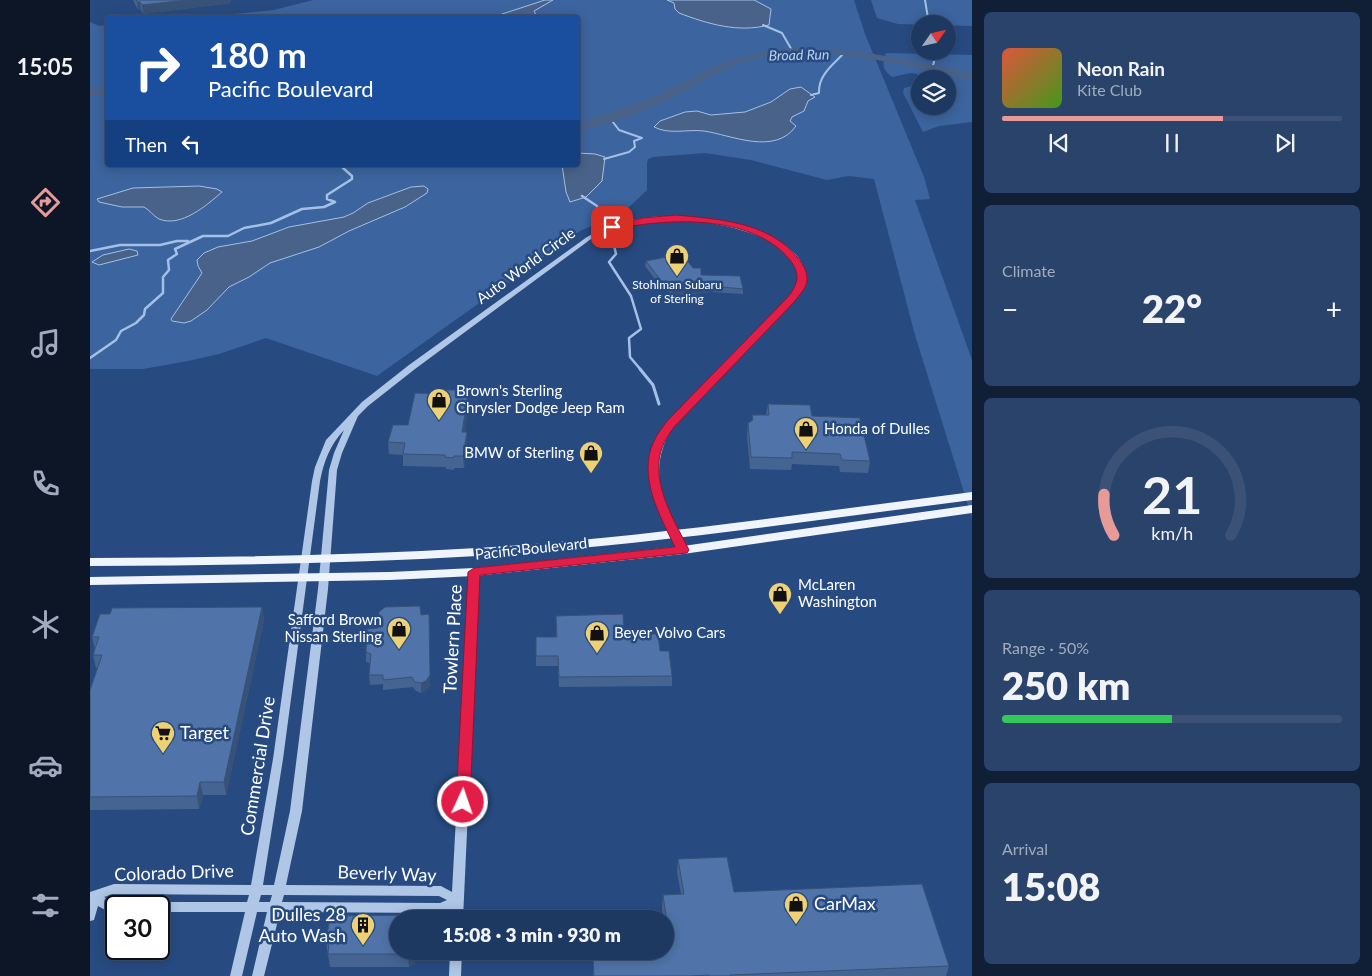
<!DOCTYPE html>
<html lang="en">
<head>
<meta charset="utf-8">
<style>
  body { margin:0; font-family:Lato,sans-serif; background:#2a436a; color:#f1f3f6; height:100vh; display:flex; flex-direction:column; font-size:19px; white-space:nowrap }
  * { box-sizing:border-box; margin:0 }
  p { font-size:16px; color:#a0acbd }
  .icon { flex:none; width:28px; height:28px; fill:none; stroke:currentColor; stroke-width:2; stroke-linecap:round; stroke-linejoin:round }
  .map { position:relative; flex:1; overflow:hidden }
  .sheet { display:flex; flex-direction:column; gap:12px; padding:12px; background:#101f35; width:400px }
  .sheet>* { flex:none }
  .banner { position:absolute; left:15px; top:15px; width:475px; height:152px; border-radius:5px; box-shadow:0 2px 12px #0003,0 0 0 1px #3b5276; background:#1a4fa0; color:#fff; overflow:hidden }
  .needle { width:32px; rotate:56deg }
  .buttons { position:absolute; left:821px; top:15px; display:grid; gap:10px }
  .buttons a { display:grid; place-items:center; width:45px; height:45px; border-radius:50%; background:#1d3861; box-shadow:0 2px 12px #0003,0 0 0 1px #3b5276; font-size:25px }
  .speed { position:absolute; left:15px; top:895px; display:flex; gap:10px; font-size:25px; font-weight:700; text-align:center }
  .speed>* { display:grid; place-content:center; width:65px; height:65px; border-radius:50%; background:#1d3861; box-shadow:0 2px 12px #0003,0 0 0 1px #3b5276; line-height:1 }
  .speed .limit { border:2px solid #111; border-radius:8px; background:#fff; color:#111 }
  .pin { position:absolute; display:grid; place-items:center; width:42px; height:42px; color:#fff; margin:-21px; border-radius:10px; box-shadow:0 2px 8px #0006 }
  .me { position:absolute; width:55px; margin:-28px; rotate:3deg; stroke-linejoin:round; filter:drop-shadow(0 0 4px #0008) }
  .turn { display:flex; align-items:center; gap:18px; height:105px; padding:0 20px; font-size:22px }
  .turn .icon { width:65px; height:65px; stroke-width:2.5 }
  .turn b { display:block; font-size:35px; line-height:42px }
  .then { display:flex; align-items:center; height:48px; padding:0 20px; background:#0003; gap:10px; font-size:19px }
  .big { font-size:38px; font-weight:800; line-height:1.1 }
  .sheet .tile { flex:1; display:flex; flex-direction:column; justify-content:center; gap:8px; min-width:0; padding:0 18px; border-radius:8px; background:#2a436a }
  .sheet .dial { align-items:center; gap:0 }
  .dial svg { height:130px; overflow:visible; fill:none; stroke:#3b5276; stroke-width:7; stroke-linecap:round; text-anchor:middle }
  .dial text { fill:#f1f3f6; stroke:none }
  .song { display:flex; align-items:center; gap:15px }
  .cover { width:60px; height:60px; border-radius:8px; background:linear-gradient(135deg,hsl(10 70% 55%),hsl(100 70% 35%)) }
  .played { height:5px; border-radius:2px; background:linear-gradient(90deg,#e69b98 65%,#3b5276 65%) }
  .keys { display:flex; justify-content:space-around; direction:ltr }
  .heat { display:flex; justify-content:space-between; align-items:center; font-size:28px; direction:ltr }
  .charge { height:8px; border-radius:4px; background:linear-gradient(90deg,#34c759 50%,#3b5276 0) }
  .trip { position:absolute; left:299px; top:910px; width:285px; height:50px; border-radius:25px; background:#1d3861; box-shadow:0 2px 12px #0003,0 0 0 1px #3b5276; font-weight:800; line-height:50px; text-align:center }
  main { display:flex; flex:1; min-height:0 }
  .dock { display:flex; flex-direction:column; width:90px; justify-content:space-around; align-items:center; background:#0c1627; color:#a0acbd }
  .dock .icon { width:35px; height:35px }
  .dock .active { color:#e69b98 }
  .dock b { font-size:22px; color:#f1f3f6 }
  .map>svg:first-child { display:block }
  .green { fill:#3c649e }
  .water { fill:#496289; stroke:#a4c0e6 }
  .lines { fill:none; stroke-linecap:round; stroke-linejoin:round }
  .stream-far2 { stroke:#a4c0e6; stroke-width:2 }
  .stream-far1 { stroke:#a4c0e6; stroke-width:2.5 }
  .stream { stroke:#a4c0e6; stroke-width:3 }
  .river { fill:#496289; fill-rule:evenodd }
  .minor { fill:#afc6e6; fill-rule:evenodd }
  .major { fill:#f0f5fd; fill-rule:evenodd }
  .wall { fill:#456491 }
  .shaded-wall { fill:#385176 }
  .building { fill:#5074a9; stroke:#385176 }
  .route { fill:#e11d48; stroke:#92132f }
  .labels { text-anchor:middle; stroke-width:5; stroke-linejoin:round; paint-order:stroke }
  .far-poi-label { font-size:12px; fill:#fff; stroke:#274b81 }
  .far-water-label { font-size:14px; font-style:italic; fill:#bbd0ee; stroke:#274b81 }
  .street-label { font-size:15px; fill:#fff; stroke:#274b81 }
  .poi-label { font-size:15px; fill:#fff; stroke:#274b81; text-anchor:start }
  .near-street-label { font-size:18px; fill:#fff; stroke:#274b81 }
  .near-poi-label { font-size:18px; fill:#fff; stroke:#274b81; text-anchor:start }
</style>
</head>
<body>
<main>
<nav class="dock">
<b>15:05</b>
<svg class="icon active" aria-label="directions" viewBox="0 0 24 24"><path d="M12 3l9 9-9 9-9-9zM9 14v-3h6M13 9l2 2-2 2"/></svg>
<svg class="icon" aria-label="music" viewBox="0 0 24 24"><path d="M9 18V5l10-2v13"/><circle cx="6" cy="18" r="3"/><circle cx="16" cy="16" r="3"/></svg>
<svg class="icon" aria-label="phone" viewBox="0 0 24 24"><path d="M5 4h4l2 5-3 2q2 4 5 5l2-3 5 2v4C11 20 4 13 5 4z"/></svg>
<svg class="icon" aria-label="climate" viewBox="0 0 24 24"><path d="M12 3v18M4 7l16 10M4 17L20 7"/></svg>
<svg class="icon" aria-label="car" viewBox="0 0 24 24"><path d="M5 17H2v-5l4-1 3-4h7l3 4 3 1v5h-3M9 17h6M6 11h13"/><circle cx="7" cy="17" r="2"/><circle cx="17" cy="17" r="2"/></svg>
<svg class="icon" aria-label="filters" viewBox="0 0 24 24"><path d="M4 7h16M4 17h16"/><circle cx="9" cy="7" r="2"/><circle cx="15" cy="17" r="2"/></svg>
</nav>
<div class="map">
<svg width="882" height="976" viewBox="0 0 882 976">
  <rect width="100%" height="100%" fill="#274b81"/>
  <path class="green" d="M223,0h541l11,34 59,143 6,22 -15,1 57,160v158l-57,-183 -41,-156 -26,-3 -21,4 -76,-20 -46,-7 -52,4 -5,2 -1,4v27l-23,22 -44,19 -203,145 -111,-38 -47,16 -31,7 -45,8h-53v-347l9,4 8,-1 1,140h470v-147l-374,-1 70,-7z
    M781,0h101v26l-74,-2 -21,-6z
    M796,53l86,2v67l-33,4 -16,6 -20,-39 1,-5 16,-4v22h28v-27h-27l-4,-5 -6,-1 -19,4c-10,-8 -10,-12 -6,-24z"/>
  <path class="water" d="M455,0h8l-19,11 3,6h-44z
    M577,0h87l17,9 -2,16c-31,8 -61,-1 -90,-12l-4,-4 -1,-6z
    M711,87l14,10 -7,4 -4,10 -12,6 -2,4 6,5c-21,30 -65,9 -92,5 -18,-2 -34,4 -50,-4l6,-6 25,-9 12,-1 14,4 34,-3 26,-10 19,-13z
    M488,153l17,1 10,3 -3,24 -16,16 -16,5 -4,-10 -4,-27h16z
    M109,186l18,3 5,3c-15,13 -41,36 -63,27 -6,-3 -9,-9 -15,-12h-22l-23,-5 -2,-3 36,-11z
    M334,186l4,3 -1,4 -22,14 -56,24 -30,16 -49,16 -21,14 -20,10 -22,23 -16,11 -7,2 -12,-2 -1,-2 31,-46 -4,-7 -1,-6 7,-7 14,-6 34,-6 37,-14 55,-10 9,-4 15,-10 43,-16z
    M39,249l8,2 1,4 -39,10 -7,-3 11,-7z"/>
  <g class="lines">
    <path class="stream-far2" d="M835,0l4,24
      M673,25l19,8 11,19
      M842,51l2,11 -2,6
      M721,95l8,-2c-1,-18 14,-28 25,-40
      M514,159l25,-7 6,-5 -1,-6 8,-3 -23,-8 -10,-13"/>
    <path class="stream-far1" d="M492,196l15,10 2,8 -2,7
      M523,241l3,13 -7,8 22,34 10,33 -12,9 1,19 11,13
      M0,251l30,-6h40l17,-4h11
      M0,358l26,-18 5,-9 15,-8 8,-8 1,-6 18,-16v-16l6,-7 -1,-10 9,-6 -2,-5 28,-13h25l16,-8 27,-5 31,-14 22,-2 11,-5 -8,-3v-4l25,-16v-3l-9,-8 1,-3"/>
    <path class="stream" d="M550,369l13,16 6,19"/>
    <path class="river" d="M706,48c42,0 82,6 123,14 18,4 36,6 53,12v7c-71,-17 -166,-43 -236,-16 -21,8 -39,20 -58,30 -30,15 -67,30 -100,36v-8l71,-24 80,-39 40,-10z
      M0,87l18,1v7h-18z"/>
    <path class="minor" d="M571,216c41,-1 108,8 136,40 5,6 10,16 8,25 -2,6 -8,14 -11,20l-120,124c-30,47 -9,81 14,125l-2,2 -3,1 -5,-3c-17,-33 -40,-75 -21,-111 3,-6 7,-11 11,-17l120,-124c3,-5 8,-11 9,-17 2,-3 0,-7 0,-11 -4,-30 -69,-45 -94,-48 -18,-3 -36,-3 -54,-1 -21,2 -39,8 -58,18l-176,130 -47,37 -10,10 -16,37 -5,17 -9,119 -26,222 -16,74 155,1 11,6 17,-320 5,-3 5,3 -16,347h-12v-10l-10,4 -161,-1 -16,64h-12l15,-64h-10l-15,64h-12l15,-64h-86v-6h-6l2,-3 4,-1h88l2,-7 -135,-1 -10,3 9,5 7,1 2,3h-6v6l-9,-1 -9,-5 -4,14 -4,1v-29l24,-8 137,1 22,-126 39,-278 3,-14 11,-27 36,-38 47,-37 178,-128c23,-14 48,-19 74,-21zM254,430l-10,23 -5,17 -11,119 -28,222 -16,74h-11l20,-126 37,-278c4,-20 10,-36 24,-51zM171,895h11l-2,7h-11zM194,895l155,1 8,4 -7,3 -158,-1z
      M360,951h12l-1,25h-12z"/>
    <path class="major" d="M882,492v8c-165,21 -329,46 -495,56 -129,8 -258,9 -387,10v-8c129,-1 258,-2 387,-10 166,-10 330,-35 495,-56z
      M882,505v8l-289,41 -209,22 -84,4 -300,5v-8l300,-5 84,-4 209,-22z"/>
  </g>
  <path class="wall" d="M43,0h98v3l-88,11 -2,-4h-3z
    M556,261l47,7 8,7 42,14v5l-32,-2 -39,4 -7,-9h-4l-16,-21z
    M379,402l-5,30 3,12 -3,24h-10v2l-8,-1v-2l-43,-1v-11l-14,-1 -1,-12 20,-17z
    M678,404l44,12 58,45 -2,12 -28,-1 -1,-6 -47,-2 -1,6 -41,-1 -3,-34 1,-12 4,-2v-6h14z
    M172,607l2,13 -38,175h-23l-4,14 -109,1v-120l8,-22h-2l-3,-13 2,-5 -3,-13 18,-23z
    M339,614l1,71 -4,6 -5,2 -5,-2 -3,-4 -30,3v-6l-13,1 -1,-10 1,-12 -4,-1v-10l12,-24 43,-13z
    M466,616l68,18 36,17 12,25v10l-113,1 -1,-21h-22v-29h20z
    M588,859l56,33 215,74 -3,10h-353v-18l50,-2 -1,-5h23l1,-14 -1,-18h-2l-1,-11 1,-13 18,-1 -4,-22z
    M236,943l72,8h17v12l-6,4h-79z"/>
  <path class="shaded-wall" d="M97,0h44v3l-88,11 -1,-9z
    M47,2h3l1,8h-3z
    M576,281l-1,6h-4l1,-5z
    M622,286l-1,6 -39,4 1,-5z
    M379,390v12l-6,42 -1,-12z
    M377,432v12l-3,24 -1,-12z
    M172,607l2,13 -38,175 -2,-13z
    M339,614l1,71 -4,6 -5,2v-10z
    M110,782l3,13 -4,14 -2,-13z
    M321,951h4v12l-6,4 -1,-13z"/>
  <path class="building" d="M46,0h51l-45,5 -2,-3h-3z
    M592,254l11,14h8v7l39,1 3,13 -31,-3 -39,5 -7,-10 -4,1 -16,-21z
    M355,390h24l-7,42h5l-4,24h-9l-1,2 -8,-1v-2l-42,-1 2,-11 -17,-1 5,-17h15l7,-32 30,1z
    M678,404l42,1 2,11 48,2 10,43 -28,-1 -2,-6 -48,-2v6l-41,-1 -3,-34 5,-3 -1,-5h17z
    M330,606l1,9 8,-1 1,61 -4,6 -5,2 -6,-1 -3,-5 -29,3v-5h-14l2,-21 -5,-2 1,-23 11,-1 1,-16 6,-5z
    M172,607l-38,175h-24l-3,14 -107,1v-107l12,-35h-9l6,-18h-7l8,-23h10l2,-6z
    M533,614l1,20h34l2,17h9l3,25 -113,1 -1,-21h-22v-19h21l-1,-21z
    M637,857l7,35 188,-8 27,82 -219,9v1h-21v-1l-19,1h-96l-1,-18 53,-2 -1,-5h20v-14h4l-6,-42 21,-1 -6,-35z
    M325,915v4h-17v32h13l-3,3h-80l1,-12 -3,1 4,-27z"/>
  <path class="route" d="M586,215c42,4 93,7 121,42 6,7 11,15 10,24 -1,8 -8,14 -12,20l-120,125c-8,10 -15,22 -16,35 -3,31 17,63 30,89l-2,3 -207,22 -10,227 -2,4 -5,1 -5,-1 -2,-4 12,-230 6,-4 201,-21c-15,-31 -38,-71 -21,-106 3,-7 9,-14 13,-20l121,-124c10,-13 13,-23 2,-37 -38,-47 -125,-42 -178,-30l-5,-3 35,-9z"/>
  <defs>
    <g id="shop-pin" transform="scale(1.25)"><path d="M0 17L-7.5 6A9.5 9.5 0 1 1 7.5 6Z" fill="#eed075" stroke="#274b81"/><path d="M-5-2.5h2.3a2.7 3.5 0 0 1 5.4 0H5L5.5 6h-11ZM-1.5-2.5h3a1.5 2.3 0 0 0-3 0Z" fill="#111"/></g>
    <g id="supermarket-pin" transform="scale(1.25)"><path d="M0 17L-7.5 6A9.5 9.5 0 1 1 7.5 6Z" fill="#eed075" stroke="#274b81"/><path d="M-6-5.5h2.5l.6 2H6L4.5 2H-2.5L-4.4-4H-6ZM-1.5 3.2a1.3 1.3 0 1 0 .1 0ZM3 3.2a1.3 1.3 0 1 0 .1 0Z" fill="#111"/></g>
    <g id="building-pin" transform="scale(1.25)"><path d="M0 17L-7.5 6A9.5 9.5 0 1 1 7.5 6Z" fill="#eed075" stroke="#274b81"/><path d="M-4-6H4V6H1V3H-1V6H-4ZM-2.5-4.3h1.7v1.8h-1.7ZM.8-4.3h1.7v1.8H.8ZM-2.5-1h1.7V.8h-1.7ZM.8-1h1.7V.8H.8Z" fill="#111"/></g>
  </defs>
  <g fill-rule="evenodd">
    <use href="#shop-pin" x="587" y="256"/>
    <use href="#shop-pin" x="349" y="400"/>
    <use href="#shop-pin" x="716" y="429"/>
    <use href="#shop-pin" x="501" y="453"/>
    <use href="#shop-pin" x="690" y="594"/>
    <use href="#shop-pin" x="309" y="629"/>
    <use href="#shop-pin" x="507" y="633"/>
    <use href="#supermarket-pin" x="73" y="733"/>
    <use href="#shop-pin" x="706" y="904"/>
    <use href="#building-pin" x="273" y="925"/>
  </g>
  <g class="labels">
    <g class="far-poi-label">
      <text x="587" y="289">Stohlman Subaru<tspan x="587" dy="14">of Sterling</tspan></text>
    </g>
    <g class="far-water-label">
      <text transform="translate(709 55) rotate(-1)" y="5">Broad Run</text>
    </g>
    <g class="street-label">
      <text transform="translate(436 266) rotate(-36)" y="5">Auto World Circle</text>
      <text transform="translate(441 549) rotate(-6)" y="5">Pacific Boulevard</text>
    </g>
    <g class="poi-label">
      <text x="366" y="396">Brown's Sterling<tspan x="366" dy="17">Chrysler Dodge Jeep Ram</tspan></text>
      <text x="734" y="434">Honda of Dulles</text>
      <text x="484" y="458" text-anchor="end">BMW of Sterling</text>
      <text x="708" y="590">McLaren<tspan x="708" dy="17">Washington</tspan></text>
      <text x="292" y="625" text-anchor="end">Safford Brown<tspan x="292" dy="17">Nissan Sterling</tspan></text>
      <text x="524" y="638">Beyer Volvo Cars</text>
    </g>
    <g class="near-street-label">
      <text transform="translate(363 639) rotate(-87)" y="6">Towlern Place</text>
      <text transform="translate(168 766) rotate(-81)" y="6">Commercial Drive</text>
      <text transform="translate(84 873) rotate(-2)" y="6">Colorado Drive</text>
      <text transform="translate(297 874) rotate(2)" y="6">Beverly Way</text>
    </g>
    <g class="near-poi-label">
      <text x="90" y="739">Target</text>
      <text x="724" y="910">CarMax</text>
      <text x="256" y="921" text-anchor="end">Dulles 28<tspan x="256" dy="21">Auto Wash</tspan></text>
    </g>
  </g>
</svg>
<div class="buttons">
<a><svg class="needle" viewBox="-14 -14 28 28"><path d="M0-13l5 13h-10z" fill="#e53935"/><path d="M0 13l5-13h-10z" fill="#a0acbd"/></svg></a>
<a><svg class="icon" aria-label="layers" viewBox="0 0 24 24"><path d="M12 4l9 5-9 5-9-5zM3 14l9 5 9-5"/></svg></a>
</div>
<div class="speed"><div class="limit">30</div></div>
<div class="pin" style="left:522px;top:227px;background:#d93025"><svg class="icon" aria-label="arrive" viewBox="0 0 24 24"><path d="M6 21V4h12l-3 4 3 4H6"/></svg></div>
<svg class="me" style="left:373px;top:802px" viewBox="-20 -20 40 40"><circle r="17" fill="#e11d48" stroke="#fff" stroke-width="3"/><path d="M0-11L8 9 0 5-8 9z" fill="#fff"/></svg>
<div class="trip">15:08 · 3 min · 930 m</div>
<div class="banner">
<div class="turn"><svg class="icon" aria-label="right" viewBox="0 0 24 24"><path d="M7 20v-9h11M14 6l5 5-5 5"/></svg><div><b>180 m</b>Pacific Boulevard</div></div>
<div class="then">Then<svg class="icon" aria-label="left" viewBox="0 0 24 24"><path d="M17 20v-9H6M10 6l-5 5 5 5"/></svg></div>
</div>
</div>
<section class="sheet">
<div class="tile">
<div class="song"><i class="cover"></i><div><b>Neon Rain</b><p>Kite Club</p></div></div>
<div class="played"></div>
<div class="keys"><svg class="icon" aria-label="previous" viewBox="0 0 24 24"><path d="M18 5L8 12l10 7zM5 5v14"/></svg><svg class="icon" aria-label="pause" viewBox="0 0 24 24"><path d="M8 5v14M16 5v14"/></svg><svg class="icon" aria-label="next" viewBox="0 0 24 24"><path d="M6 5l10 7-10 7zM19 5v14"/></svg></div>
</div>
<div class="tile"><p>Climate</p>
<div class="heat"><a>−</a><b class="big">22°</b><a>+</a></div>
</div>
<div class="tile dial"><svg viewBox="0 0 100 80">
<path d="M14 69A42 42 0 1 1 86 69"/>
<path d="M14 69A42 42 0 0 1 8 44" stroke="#e69b98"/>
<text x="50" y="56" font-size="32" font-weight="700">21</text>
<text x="50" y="72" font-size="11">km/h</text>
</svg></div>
<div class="tile"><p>Range · 50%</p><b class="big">250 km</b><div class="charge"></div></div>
<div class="tile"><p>Arrival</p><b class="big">15:08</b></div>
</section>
</main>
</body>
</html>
